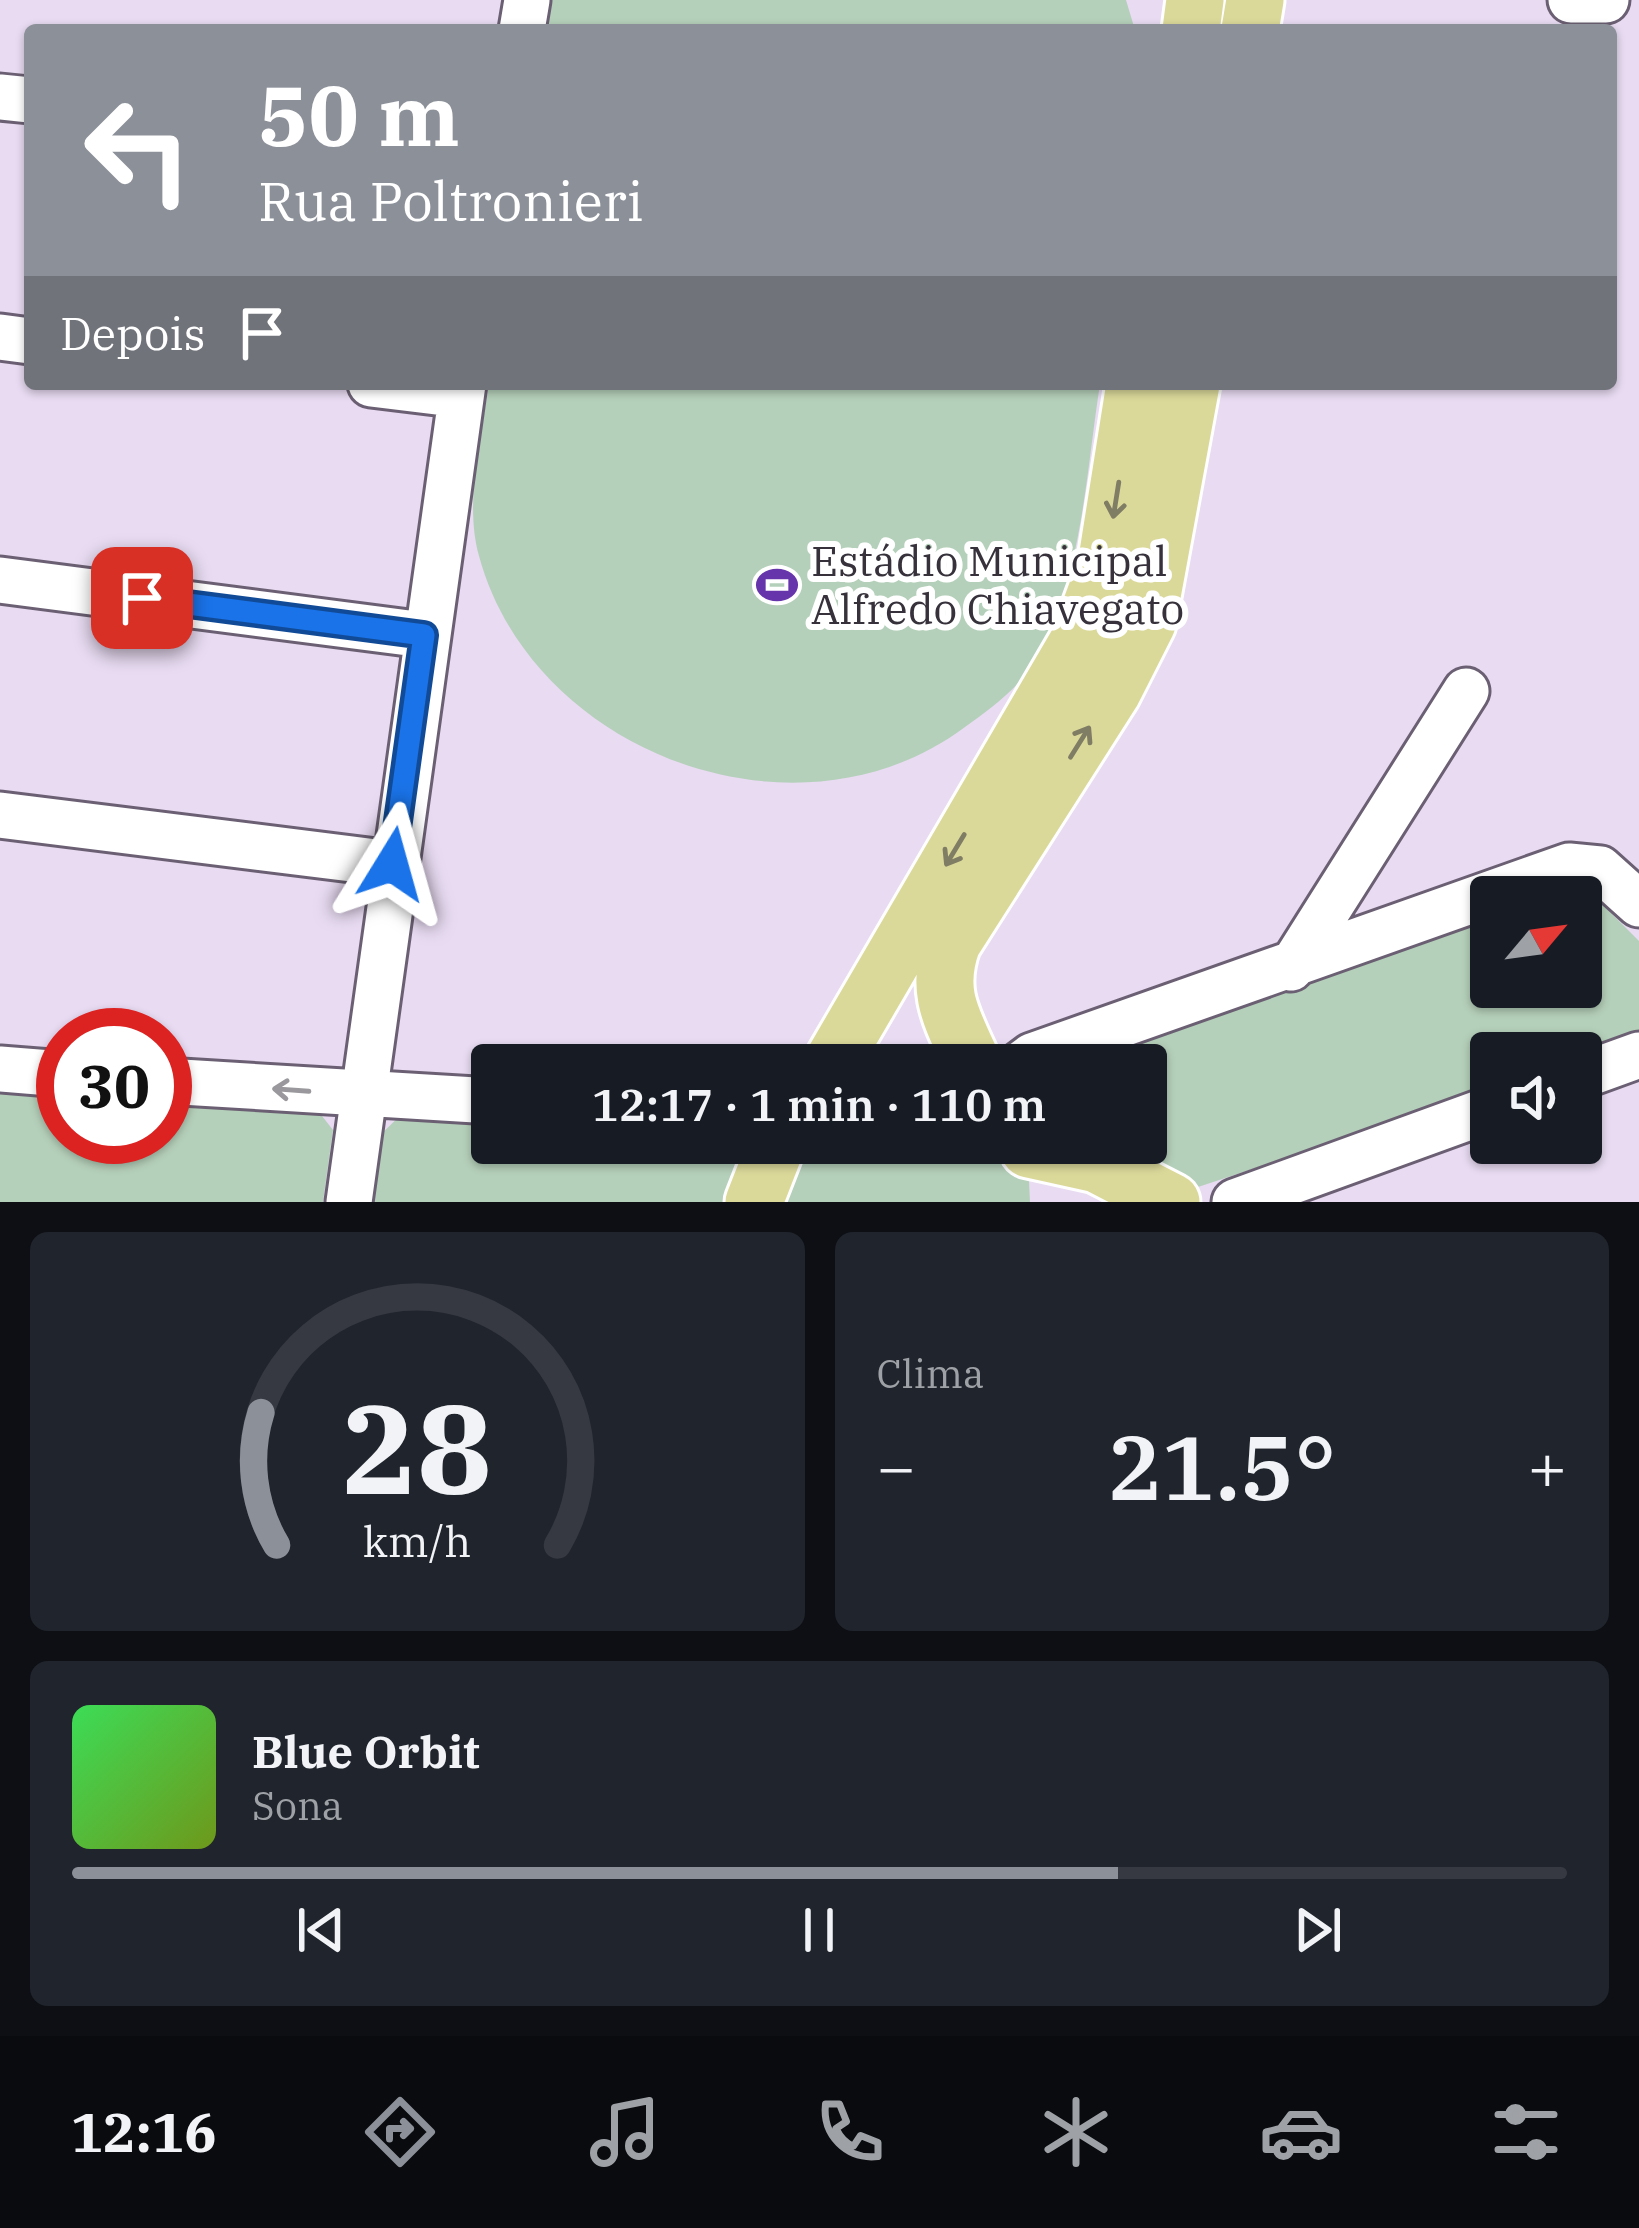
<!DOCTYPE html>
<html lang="pt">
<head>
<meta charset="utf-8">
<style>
  body { margin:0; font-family:"IBM Plex Serif",serif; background:#20242c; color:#f1f3f6; height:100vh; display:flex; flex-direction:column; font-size:45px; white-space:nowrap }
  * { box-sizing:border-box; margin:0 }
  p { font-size:39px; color:#9ea1a6 }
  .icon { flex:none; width:66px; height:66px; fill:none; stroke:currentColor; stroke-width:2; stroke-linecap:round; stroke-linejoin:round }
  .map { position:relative; height:1202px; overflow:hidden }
  .details { display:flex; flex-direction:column; gap:30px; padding:30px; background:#0d0f14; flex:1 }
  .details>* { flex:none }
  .banner { position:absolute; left:24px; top:24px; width:1593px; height:366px; border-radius:12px; box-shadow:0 3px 9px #0004; background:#8c9099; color:#fff; overflow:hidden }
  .needle { width:78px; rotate:61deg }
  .tools { position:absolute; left:1470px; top:876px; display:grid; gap:24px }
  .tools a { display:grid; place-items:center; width:132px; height:132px; border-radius:12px; background:#171b24; box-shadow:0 3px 9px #0004; font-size:60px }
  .speed { position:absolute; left:36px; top:1008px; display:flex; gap:24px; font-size:60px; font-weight:700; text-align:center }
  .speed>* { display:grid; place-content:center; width:156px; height:156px; border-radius:50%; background:#171b24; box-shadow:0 3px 9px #0004; line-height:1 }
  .speed .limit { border:18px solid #d22; background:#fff; color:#111 }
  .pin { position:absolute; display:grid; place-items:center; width:102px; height:102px; color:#fff; margin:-51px; border-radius:24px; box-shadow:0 6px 18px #0006 }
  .me { position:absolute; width:132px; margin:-66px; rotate:8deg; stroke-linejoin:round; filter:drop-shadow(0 0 9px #0008) }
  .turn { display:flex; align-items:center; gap:42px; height:252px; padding:0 36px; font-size:54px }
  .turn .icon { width:156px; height:156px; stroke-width:2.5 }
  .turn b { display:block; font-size:84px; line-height:102px }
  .then { display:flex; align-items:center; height:114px; padding:0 36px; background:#0003; gap:24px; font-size:45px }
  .big { font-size:90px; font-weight:600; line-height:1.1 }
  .details .widget { flex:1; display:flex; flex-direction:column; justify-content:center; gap:18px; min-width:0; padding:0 42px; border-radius:18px; background:#20242c }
  .details .dial { align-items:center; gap:0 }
  .dial svg { height:312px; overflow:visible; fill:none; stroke:#363941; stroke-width:7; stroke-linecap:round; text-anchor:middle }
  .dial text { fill:#f1f3f6; stroke:none }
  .song { display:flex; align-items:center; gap:36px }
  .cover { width:144px; height:144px; border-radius:18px; background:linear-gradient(135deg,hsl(130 70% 55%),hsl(80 70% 35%)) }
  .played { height:12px; border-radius:6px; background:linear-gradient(90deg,#8c9099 70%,#363941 70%) }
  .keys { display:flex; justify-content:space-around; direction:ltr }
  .heat { display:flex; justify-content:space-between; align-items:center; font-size:66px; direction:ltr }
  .details .tiles { flex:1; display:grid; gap:30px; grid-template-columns:1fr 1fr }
  .widget:last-child { grid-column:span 2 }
  .trip { position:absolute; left:471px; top:1044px; width:696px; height:120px; border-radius:12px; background:#171b24; box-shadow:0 3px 9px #0004; font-weight:600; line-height:120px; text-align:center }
  .tabs { display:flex; height:192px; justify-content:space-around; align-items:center; background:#090b0e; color:#9ea1a6 }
  .tabs .icon { width:84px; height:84px }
  .tabs .selected { color:#8c9099 }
  .tabs b { font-size:54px; color:#f1f3f6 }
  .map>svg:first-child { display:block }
  .green { fill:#b5d0ba }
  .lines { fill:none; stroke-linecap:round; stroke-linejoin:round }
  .minor-casing { stroke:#6b6073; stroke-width:51 }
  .major-casing { stroke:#fff; stroke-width:63 }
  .minor { stroke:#fff; stroke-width:45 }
  .major { stroke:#dbd99a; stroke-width:57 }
  .oneway { stroke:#807d65 }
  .oneway2 { stroke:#9a989c }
  .route-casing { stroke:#114b97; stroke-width:30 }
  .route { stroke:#1a73e8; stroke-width:21 }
  .labels { text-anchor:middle; stroke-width:12; stroke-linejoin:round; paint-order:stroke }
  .poi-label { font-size:42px; fill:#36313a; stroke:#fff; text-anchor:start }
</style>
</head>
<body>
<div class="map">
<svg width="1639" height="1202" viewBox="0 0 1639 1202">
  <rect width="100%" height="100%" fill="#e8dbf2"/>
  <path class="green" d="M551,0h575l9,30h-592z
    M489,384h611c-14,89 -18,194 -63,274 -17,29 -45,50 -72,69 -167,125 -432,27 -486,-171 -15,-54 2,-118 10,-172z
    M1586,888l53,53v101l-58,11h-90v37l-305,101 -105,-48h65v-78h-79l424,-152v74h90v-90h-46z
    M0,1087l63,3v47h102v-42l150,12 18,23 -10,72h-323z
    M406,1110l86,2v31h262l-17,59h-369l10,-65z
    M814,1143h192l23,38 1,21h-258l15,-36z"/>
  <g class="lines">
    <g class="minor-casing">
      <path id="minor" d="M1571,0h35
        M522,30l5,-30
        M0,97l30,3
        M0,337l30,4
        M371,384l90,11
        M0,580l424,55
        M0,815l392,49
        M1291,968l175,-277
        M1020,1065l12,-9 537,-190 31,3 39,35
        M0,1069l63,5
        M1581,1076l58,-21
        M165,1081l327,20
        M349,1202l114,-818
        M1235,1202l256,-93"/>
    </g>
    <g class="major-casing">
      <path id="major" d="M1191,30l4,-30
        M1250,30l5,-30
        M831,1065l247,-423 28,-76 29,-182
        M973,1065c-20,-45 -39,-72 -21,-122l160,-251 35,-69 44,-239
        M1029,1149l68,15 74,38
        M754,1202l23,-59"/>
    </g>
    <use href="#minor" class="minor"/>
    <use href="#major" class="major"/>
  </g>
  <defs><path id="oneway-shaft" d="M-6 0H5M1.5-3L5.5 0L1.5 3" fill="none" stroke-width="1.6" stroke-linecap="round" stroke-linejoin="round" transform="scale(3)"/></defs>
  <g class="oneway">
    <use href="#oneway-shaft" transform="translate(1116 500) rotate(99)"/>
    <use href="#oneway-shaft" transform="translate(1080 742) rotate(-58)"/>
    <use href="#oneway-shaft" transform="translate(955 850) rotate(121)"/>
  </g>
  <use class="oneway2" href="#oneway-shaft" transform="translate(291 1090) rotate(-176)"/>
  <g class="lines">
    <g class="route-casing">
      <path id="route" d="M142,598l282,37 -32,229"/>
    </g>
    <use href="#route" class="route"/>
  </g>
  <defs>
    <g id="stadium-bare" transform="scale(3.24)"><path d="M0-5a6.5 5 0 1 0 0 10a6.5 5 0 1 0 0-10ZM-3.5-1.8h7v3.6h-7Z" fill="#6635ac" stroke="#fff" stroke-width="2.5" paint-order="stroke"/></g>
  </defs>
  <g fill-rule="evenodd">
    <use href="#stadium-bare" x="777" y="585"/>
  </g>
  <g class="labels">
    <g class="poi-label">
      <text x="811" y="576">Estádio Municipal<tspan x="811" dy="48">Alfredo Chiavegato</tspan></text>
    </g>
  </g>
</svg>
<div class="tools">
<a><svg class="needle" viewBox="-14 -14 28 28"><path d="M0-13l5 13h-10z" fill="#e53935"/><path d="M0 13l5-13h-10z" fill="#9ea1a6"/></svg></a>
<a><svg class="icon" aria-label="sound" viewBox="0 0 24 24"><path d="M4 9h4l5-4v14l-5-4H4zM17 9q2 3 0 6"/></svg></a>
</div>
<div class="speed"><div class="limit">30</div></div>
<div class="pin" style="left:142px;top:598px;background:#d93025"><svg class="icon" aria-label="arrive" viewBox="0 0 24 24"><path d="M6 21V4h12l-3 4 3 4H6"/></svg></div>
<svg class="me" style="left:392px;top:864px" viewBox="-20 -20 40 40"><path d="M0-17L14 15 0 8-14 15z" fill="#1a73e8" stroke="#fff" stroke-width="4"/></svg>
<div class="trip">12:17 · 1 min · 110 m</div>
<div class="banner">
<div class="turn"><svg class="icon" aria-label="left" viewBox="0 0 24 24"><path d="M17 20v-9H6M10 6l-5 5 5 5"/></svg><div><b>50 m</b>Rua Poltronieri</div></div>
<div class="then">Depois<svg class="icon" aria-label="arrive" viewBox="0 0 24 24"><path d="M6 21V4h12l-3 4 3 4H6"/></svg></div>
</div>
</div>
<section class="details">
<div class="tiles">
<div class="widget dial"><svg viewBox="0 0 100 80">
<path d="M14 69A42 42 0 1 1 86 69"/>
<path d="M14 69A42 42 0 0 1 10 35" stroke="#8c9099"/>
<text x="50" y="56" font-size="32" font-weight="700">28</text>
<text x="50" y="72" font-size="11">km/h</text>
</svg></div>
<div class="widget"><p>Clima</p>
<div class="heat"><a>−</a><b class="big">21.5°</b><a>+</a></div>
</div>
<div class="widget">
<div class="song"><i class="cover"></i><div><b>Blue Orbit</b><p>Sona</p></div></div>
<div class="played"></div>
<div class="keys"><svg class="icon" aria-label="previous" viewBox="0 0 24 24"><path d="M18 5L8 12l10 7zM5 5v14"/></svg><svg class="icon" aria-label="pause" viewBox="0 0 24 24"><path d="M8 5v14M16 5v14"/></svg><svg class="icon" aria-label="next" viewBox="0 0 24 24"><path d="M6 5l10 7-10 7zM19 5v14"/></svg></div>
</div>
</div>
</section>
<nav class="tabs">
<b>12:16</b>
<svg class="icon selected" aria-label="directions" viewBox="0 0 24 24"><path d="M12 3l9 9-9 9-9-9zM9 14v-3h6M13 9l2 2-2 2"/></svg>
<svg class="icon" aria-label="music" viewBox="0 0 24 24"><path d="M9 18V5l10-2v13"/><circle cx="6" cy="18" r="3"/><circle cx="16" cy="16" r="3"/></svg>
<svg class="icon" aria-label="phone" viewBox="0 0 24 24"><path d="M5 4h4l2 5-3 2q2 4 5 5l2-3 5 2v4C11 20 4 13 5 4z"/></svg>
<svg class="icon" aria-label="climate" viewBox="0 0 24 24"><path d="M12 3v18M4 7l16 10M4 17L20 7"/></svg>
<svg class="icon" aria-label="car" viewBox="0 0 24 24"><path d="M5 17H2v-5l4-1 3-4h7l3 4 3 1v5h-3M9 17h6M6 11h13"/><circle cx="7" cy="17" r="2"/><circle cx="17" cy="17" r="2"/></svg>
<svg class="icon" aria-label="filters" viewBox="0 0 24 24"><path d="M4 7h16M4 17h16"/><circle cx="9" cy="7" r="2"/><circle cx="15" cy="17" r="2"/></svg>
</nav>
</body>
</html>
